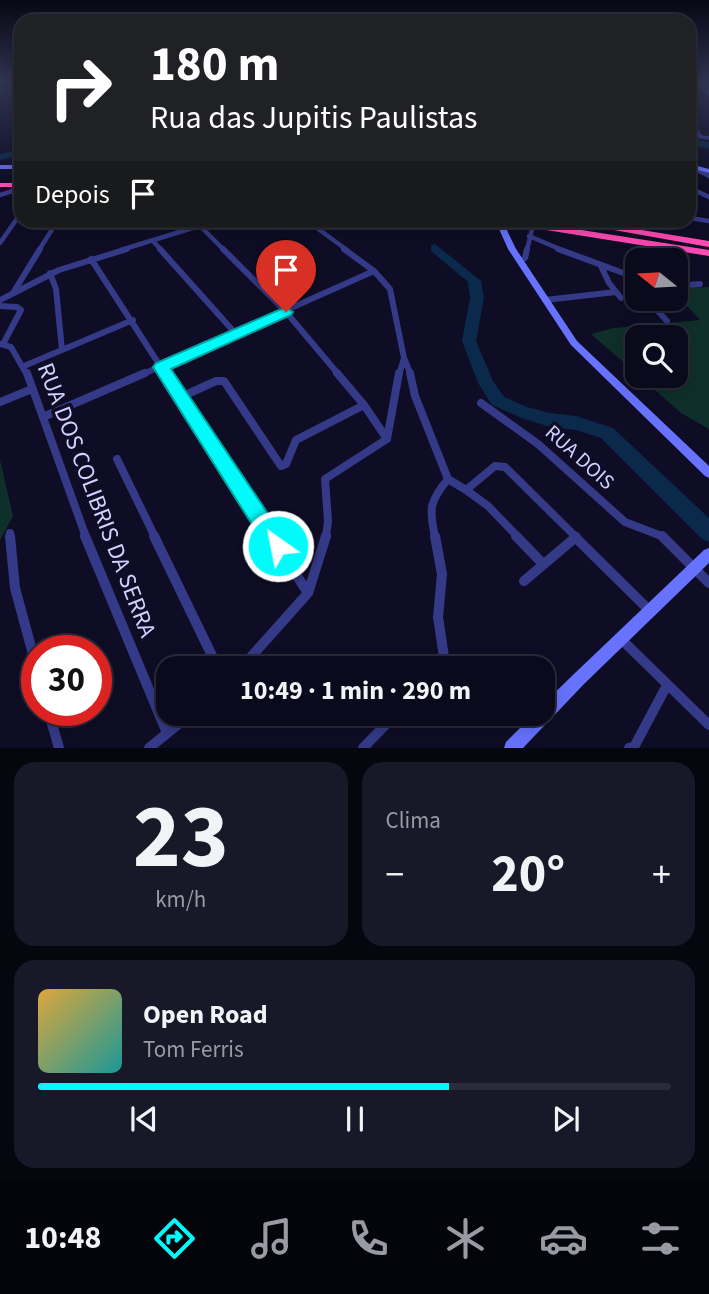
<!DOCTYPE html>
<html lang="pt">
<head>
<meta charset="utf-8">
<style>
  body { margin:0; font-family:"Source Sans 3",sans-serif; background:#181829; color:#f1f3f6; height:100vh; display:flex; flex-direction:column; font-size:26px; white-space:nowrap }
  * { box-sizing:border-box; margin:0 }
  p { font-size:23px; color:#999aa3 }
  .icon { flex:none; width:38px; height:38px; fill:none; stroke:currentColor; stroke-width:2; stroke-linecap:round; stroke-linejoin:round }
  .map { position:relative; height:748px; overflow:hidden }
  .panel { display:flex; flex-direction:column; gap:14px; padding:14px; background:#06060f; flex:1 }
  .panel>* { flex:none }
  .hud { position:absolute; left:14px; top:14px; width:682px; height:214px; border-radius:21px; box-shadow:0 4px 18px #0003,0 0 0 2px #2a2b3b; background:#202124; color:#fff; overflow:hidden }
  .needle { width:46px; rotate:288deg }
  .controls { position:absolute; left:625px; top:248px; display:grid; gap:14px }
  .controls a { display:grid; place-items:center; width:63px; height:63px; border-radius:14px; background:#0a0a1c; box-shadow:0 4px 18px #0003,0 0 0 2px #2a2b3b; font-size:35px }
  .speed { position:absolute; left:21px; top:635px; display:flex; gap:14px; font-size:35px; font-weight:700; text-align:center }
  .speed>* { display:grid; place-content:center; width:91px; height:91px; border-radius:50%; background:#0a0a1c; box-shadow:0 4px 18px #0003,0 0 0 2px #2a2b3b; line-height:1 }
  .speed .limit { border:10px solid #d22; background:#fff; color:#111 }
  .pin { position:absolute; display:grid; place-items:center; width:60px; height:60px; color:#fff; margin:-72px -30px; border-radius:50% 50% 50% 0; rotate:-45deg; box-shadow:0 0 7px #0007 }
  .pin .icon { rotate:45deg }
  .me { position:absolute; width:77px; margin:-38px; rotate:327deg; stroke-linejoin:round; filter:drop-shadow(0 0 5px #0008) }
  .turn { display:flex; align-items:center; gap:24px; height:147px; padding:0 21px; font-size:32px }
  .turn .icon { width:91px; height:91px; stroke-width:2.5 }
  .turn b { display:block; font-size:49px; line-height:60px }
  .then { display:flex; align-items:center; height:66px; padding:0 21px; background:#0003; gap:14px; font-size:26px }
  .big { font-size:52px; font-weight:700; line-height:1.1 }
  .panel .card { flex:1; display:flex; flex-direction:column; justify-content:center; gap:10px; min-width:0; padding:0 24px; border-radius:21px; background:#181829 }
  .panel .dial { align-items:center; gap:0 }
  .dial b { font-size:91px; line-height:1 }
  .song { display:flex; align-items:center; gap:21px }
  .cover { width:84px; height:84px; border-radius:10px; background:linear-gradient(135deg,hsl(40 70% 55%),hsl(180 70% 35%)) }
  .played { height:7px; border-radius:4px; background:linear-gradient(90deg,#00fbfa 65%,#2a2b3b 65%) }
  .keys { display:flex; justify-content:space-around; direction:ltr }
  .heat { display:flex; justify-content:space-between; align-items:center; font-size:38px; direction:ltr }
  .panel .tiles { flex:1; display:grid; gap:14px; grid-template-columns:1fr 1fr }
  .card:last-child { grid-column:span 2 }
  .trip { position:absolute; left:156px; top:656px; width:399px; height:70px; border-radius:21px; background:#0a0a1c; box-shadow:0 4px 18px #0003,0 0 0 2px #2a2b3b; font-weight:700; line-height:70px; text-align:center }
  .tabs { display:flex; height:112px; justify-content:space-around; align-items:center; background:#04040b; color:#999aa3 }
  .tabs .icon { width:49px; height:49px }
  .tabs .selected { color:#00fbfa }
  .tabs b { font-size:32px; color:#f1f3f6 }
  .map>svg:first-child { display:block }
  .green { fill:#0f2f2b }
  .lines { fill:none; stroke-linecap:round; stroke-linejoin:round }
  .river { fill:#0a294b; fill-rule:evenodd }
  .street-far4 { stroke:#343a87; stroke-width:3.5 }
  .street-far3 { stroke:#343a87; stroke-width:4.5 }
  .street-far2 { stroke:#343a87; stroke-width:6 }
  .street-far1 { stroke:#343a87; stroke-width:8 }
  .street { stroke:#343a87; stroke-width:10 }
  .secondary { fill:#6773ff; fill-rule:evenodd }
  .highway { fill:#ff4bb4; fill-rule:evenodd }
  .highway-bridge { stroke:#ff4bb4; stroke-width:8 }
  .route { fill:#00fbfa; stroke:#00a3a2; stroke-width:2 }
  .labels { text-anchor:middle; stroke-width:7; stroke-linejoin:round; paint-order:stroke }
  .street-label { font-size:21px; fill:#d1d0ff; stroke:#0e0d25 }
  .near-street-label { font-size:24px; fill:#d1d0ff; stroke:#0e0d25 }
</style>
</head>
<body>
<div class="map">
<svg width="709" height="748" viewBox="0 0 709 748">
  <rect width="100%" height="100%" fill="#0e0d25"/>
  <path class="green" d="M709,287v142l-28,-16 -42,-37h37v-38h-39v36l-46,-40 23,-6 86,-8 -24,-26v-6z
    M0,460l13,56 -13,24z"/>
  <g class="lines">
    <path class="river" d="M690,139l19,3v6l-19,-3z
      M21,150v6l-21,4v-6z
      M435,244l46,37 3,17 -8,43 17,40 11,16 23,10 23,6 26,3 37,12 96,90v24l-7,-3 -101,-101 -25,-8 -26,-3 -28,-9 -30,-13 -14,-22 -16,-42 8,-43 -2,-16 -37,-31v-6z"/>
    <path class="street-far4" d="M697,81l12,13
      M690,121l11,16
      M690,135l19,3"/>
    <path class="street-far3" d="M692,167l17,9
      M690,188l19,9
      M0,195l21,-7
      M690,218l19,3
      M194,220l30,30
      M306,220l41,30
      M529,236l33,14
      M153,241l8,9
      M0,243l21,-30
      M39,250l19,-30
      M121,250l78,-24
      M527,250l6,-25"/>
    <path class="street-far2" d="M160,249l76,85
      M223,249l63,63 53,63
      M344,249l30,22 16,18 14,69 -5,17
      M558,249l79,29
      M91,259l75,116
      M520,261l5,-3 2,-9
      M601,266l8,17 12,15
      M50,273l6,16 6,61
      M676,286l24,-2
      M13,293l27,-44
      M647,299l20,22
      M0,300l59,-30 68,-21
      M545,300l71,-8
      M0,306l17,1 4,3 -18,34
      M0,344l11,3 16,28
      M404,358l7,17
      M24,366l109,-46
      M141,375l233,-104"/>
    <path class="street-far1" d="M27,373l59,164
      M165,373l107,164
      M337,373l27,32 23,34
      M410,373l5,23 33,83
      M181,397l35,-16h8l57,85 5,-2 10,-24 68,-35
      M0,402l32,-13
      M481,403l57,41 87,78 39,15
      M43,417l102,-44
      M387,439l12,-66
      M117,459l38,78
      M448,479l18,11 29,-24 10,1 71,70
      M466,490l22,16 30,31
      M10,533v4
      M326,537l2,-16 -3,-42 62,-40
      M435,537c-6,-28 -6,-35 13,-58"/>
    <path class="street" d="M10,536l5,52 22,81
      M85,536l82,197
      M154,536l64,132
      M271,536l37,57
      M435,536l7,38 -4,43 6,40 -4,11
      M516,536l27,28
      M574,536l76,75
      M662,536l47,47
      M524,581l52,-44
      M621,639l88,86
      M241,668l67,-75 18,-57
      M48,710l11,38
      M149,748l42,-34
      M363,748l33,-34
      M629,748l5,-1 33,-62"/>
    <path class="secondary" d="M690,164l19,5v4l-19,-5z
      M0,165h21v4h-21z
      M495,220h7l14,29 61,92 132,125v12l-4,-2 -134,-131 -63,-96z
      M709,548v15l-125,121 -61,64h-19l2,-6 28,-28h8v-9l32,-31 130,-124z"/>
    <path class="highway" d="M0,183h21v4h-21z
      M558,220h23l128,21v6z
      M524,221l185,29v6l-188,-30v-4z"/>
    <path class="highway-bridge" d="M496,220l28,4"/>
  </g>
  <linearGradient id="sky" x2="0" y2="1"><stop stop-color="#080714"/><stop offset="0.44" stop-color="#303551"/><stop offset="1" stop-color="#303551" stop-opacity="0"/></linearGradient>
  <rect width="709" height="186" fill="url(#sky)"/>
  <path class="route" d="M286,307l7,5 -2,3 -120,54 114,170 3,7 -3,7 -7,3 -8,-3 -117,-186 3,-4z"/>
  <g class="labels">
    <g class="street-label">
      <text transform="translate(580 457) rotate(42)" y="7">RUA DOIS</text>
    </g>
    <g class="near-street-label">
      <text transform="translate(97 500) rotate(69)" y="8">RUA DOS COLIBRIS DA SERRA</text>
    </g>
  </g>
</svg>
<div class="controls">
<a><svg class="needle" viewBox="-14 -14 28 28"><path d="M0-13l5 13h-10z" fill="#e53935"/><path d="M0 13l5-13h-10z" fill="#999aa3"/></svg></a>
<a><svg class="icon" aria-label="search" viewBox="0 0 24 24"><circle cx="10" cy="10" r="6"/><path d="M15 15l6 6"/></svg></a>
</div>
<div class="speed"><div class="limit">30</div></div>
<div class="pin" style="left:286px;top:312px;background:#d93025"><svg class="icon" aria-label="arrive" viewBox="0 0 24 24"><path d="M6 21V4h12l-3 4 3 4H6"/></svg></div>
<svg class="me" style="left:278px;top:546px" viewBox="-20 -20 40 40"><circle r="17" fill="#00fbfa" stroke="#fff" stroke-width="3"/><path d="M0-11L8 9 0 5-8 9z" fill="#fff"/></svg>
<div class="trip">10:49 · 1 min · 290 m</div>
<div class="hud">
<div class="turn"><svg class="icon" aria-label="right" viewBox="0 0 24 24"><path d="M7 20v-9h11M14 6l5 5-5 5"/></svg><div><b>180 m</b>Rua das Jupitis Paulistas</div></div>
<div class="then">Depois<svg class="icon" aria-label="arrive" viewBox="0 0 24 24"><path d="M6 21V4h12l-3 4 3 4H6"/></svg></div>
</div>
</div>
<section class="panel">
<div class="tiles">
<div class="card dial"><b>23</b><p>km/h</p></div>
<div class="card"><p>Clima</p>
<div class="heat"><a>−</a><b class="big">20°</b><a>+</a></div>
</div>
<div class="card">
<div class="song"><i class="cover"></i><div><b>Open Road</b><p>Tom Ferris</p></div></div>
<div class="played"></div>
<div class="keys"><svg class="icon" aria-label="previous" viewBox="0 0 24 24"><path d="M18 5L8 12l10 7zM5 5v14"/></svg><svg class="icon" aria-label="pause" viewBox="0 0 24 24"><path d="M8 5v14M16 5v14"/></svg><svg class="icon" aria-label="next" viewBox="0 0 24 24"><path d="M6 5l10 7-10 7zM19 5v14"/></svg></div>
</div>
</div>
</section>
<nav class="tabs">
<b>10:48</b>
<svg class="icon selected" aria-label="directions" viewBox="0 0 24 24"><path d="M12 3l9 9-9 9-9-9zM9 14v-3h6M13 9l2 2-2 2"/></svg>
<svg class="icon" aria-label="music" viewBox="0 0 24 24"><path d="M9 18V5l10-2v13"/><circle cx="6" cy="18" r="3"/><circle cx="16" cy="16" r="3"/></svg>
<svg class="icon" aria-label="phone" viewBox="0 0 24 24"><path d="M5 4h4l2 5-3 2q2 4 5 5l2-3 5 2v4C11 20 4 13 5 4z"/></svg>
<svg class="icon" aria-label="climate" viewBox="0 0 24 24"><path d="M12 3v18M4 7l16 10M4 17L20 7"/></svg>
<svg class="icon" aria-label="car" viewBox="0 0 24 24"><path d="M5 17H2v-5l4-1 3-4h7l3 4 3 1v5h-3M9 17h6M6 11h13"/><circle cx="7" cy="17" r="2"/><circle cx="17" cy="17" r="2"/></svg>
<svg class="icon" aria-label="filters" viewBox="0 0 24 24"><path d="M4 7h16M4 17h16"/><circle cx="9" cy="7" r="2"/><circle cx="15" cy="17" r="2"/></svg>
</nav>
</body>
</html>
